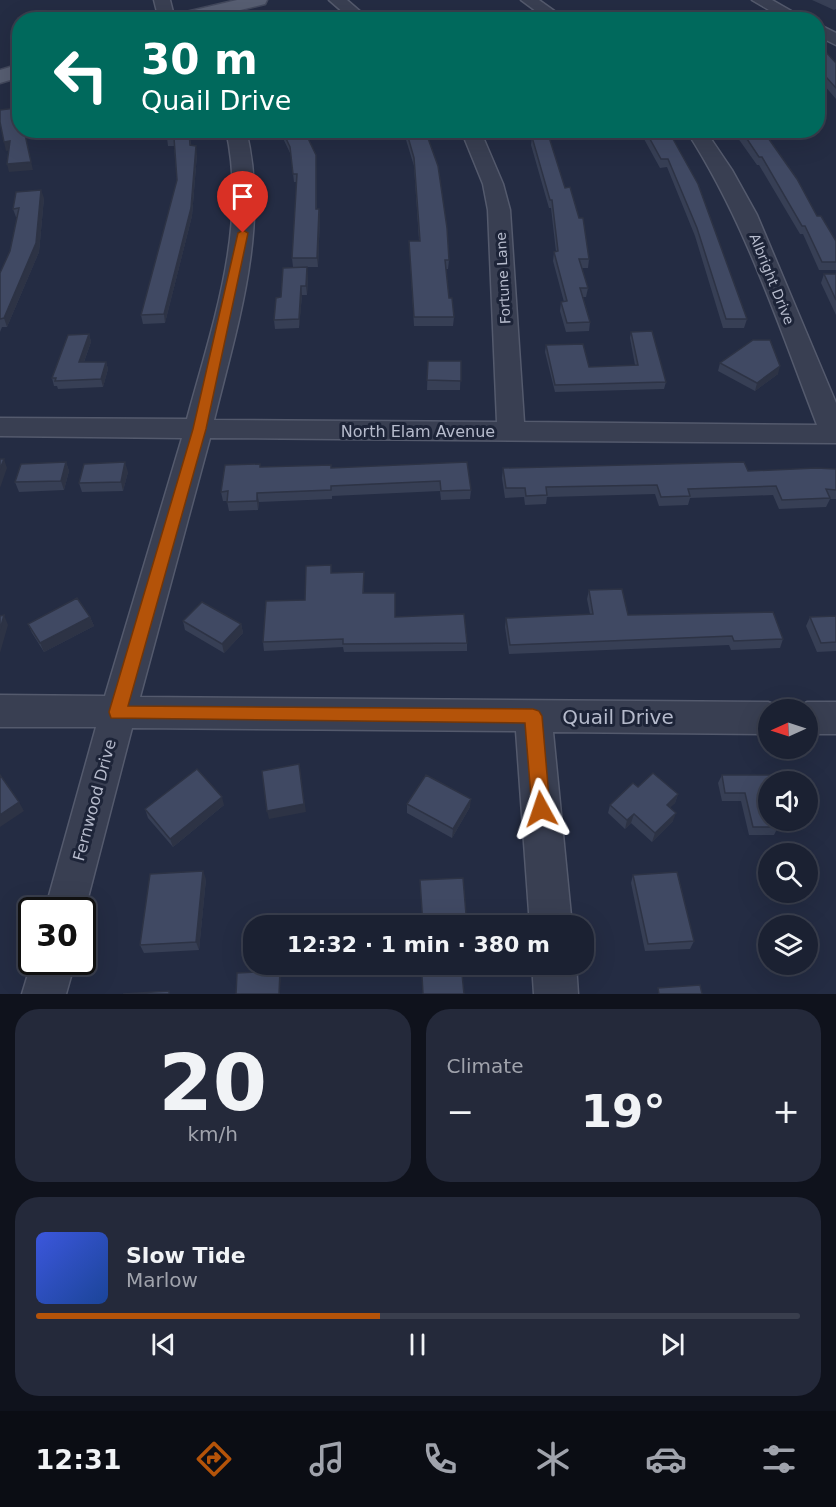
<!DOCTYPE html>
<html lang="en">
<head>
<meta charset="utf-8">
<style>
  body { margin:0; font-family:"DejaVu Sans",sans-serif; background:#24293a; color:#f1f3f6; height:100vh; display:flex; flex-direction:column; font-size:22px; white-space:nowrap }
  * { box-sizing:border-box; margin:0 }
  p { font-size:20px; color:#a0a3ac }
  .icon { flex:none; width:33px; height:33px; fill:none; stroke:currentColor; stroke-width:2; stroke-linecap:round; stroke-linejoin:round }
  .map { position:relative; height:994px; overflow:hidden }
  .sheet { display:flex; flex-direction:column; gap:15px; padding:15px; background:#0f121c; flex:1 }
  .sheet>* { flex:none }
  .guide { position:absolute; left:12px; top:12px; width:813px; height:126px; border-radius:24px; box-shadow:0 6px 24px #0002,0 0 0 2px #393e4d; background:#00695c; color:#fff; overflow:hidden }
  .needle { width:39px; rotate:267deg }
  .tools { position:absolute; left:758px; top:699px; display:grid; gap:12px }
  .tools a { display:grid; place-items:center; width:60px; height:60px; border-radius:50%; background:#1b2132; box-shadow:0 6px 24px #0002,0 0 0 2px #393e4d; font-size:30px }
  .speed { position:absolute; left:18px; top:897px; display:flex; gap:12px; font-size:30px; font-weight:700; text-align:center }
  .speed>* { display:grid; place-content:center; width:78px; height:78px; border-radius:50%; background:#1b2132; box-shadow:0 6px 24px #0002,0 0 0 2px #393e4d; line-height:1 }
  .speed .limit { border:3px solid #111; border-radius:9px; background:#fff; color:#111 }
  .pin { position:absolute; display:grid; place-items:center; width:51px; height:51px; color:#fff; margin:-62px -26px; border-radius:50% 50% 50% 0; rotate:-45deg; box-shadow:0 0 6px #0007 }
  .pin .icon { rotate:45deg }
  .me { position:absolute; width:66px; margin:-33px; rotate:355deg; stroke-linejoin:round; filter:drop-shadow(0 0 4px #0008) }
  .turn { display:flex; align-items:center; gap:21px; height:126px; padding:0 30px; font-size:27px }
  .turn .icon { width:78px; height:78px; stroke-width:2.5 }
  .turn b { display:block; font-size:42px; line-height:51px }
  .big { font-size:45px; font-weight:600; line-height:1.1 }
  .sheet .widget { flex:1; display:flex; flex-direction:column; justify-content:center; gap:9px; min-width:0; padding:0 21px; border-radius:24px; background:#24293a }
  .sheet .dial { align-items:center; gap:0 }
  .dial b { font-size:78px; line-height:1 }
  .song { display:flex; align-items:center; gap:18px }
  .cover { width:72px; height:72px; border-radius:9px; background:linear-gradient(135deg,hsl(230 70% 55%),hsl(220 70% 35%)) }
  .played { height:6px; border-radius:3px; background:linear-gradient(90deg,#b45309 45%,#393e4d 45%) }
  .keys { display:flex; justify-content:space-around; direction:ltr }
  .heat { display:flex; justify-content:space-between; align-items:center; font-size:33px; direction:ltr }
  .sheet .tiles { flex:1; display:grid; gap:15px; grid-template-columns:1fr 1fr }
  .widget:last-child { grid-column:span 2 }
  .trip { position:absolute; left:243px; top:915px; width:351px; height:60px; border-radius:24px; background:#1b2132; box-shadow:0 6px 24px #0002,0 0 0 2px #393e4d; font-weight:600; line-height:60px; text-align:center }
  .menu { display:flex; height:96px; justify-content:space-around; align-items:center; background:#0b0d14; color:#a0a3ac }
  .menu .icon { width:42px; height:42px }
  .menu .selected { color:#b45309 }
  .menu b { font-size:27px; color:#f1f3f6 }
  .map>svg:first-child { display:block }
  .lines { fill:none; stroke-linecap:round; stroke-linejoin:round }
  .minor-casing { stroke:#545a6d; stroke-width:3 }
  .major-casing { stroke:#42485c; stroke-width:3 }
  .minor { fill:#393f52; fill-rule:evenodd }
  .major { fill:#575e72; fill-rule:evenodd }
  .wall { fill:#373f55 }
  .shaded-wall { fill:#2d3345 }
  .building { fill:#404963; stroke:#2d3345; stroke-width:1.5 }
  .route { fill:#b45309; stroke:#753606; stroke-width:1.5 }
  .labels { text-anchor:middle; stroke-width:6; stroke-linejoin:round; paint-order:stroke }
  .far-street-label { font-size:14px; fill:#b6bbcc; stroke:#1d2438 }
  .street-label { font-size:16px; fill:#b6bbcc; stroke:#1d2438 }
  .near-street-label { font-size:20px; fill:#b6bbcc; stroke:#1d2438 }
</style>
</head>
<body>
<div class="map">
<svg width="836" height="994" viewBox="0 0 836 994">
  <rect width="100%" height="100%" fill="#242c43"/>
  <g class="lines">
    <g class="minor-casing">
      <path id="minor" d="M154,0h16l5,20h-16z
        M329,0h18l23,20h-18z
        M521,0h18l28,20h-19z
        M752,0h20l35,20h-21z
        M818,24l18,9v12l-18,-9z
        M226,130h20c24,97 -9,196 -32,290l283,2 -9,-212 -5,-26 -22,-54h19l23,54 7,26 14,212 293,3c-39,-101 -72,-204 -131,-295h19l27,40 25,45 79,188v40l-626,-5 -70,259 628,5 13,5 1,3h-14v24l-215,-2 19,194h-42l-14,-195 -384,-3 -50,193v-11h-37l51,-183h-96v-32l105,1 77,-258 -182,-2v-18l187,1c25,-93 61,-192 39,-289z
        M807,702h29v32h-29v-24h-14z
        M32,961l43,1 -9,32h-44z
        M532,964h44l2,30h-44z"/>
    </g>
    <g class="major-casing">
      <path id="major" d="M237,0h30l-2,4 -66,16h-32l2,-4z
        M20,64v13l-20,6v-13z"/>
    </g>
    <use href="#minor" class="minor"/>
    <use href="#major" class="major"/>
  </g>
  <path class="wall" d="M812,0h24v9l-2,1z
    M818,51l18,12v36l-18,-21z
    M167,130h22l2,15 6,9 -5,62 -27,107 -22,1 -2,-9 36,-135 -3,-34h-6l-1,-8z
    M279,130h25l12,25 1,54h2l1,8 -2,50h-25l-1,-9 5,-76h-3l-3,-27z
    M403,130h22l24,130 -1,9h-2l3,29 5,19 -1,9h-39l-5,-85h10l-5,-75z
    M639,130h22l86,189 -3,9h-21l-28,-92 -28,-69 -7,1z
    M732,130h37l2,5 -1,6 47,75 19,25v29h-17l-16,-36h-3l-41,-69h-2l-17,-24z
    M532,137l33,51 24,71 -1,9h-6l6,20 -2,9h-3l7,25 -1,9 -23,1 -6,-21 1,-9h3l-11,-41 1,-9h2l-5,-44h-2l-18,-63z
    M44,198l-5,54 -32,75h-5l-2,5v-59l10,-22 7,-34h-1l-3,-8z
    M824,274h12v41l-15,-32z
    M308,276l-1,19h-5l-3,33 -24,1 -1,-9 7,-23z
    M631,332l35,50 -2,7 -109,3 -10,-40 1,-7 43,22 46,-2 -5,-27z
    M89,334l2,8 -7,20h22l2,7 -5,18 -45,2 -1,-3h-3l-2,-8z
    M428,361h33l-1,29h-33z
    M720,363l58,11 -23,17 -37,-20z
    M66,462l3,9 -5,19 -45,2 -4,-10z
    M467,462l4,28 -1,9 -29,1 -1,-9 -108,5v3l-73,3 -1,8 -29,1 -2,-10h-4l-2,-9 39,-25 71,1z
    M503,468l245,3 88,-2v30h-6l-4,8 -47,2 -6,-14 -83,3 -2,7 -29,1 -4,-12 -108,3 -1,7 -21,1 -1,-8 -19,1 -3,-20z
    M128,472l-5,19 -41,1 -3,-9z
    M332,573l32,8v12l31,24 72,26v8l-123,1 -1,-5 -79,4 -1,-9z
    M589,590l39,25 155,24 -3,9 -49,2 -2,-5 -220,9 -4,-27 1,-9 84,-4 -3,-15z
    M836,616v35l-19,1 -11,-26 4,-9z
    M90,617l4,9 -50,26 -12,-19 -4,-9z
    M183,621l58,3 2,9 -19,20 -39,-23z
    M722,775l46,7v38l10,7 -4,8h-25l-8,-34h-19l-4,-18z
    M638,787l40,7 -3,9 -5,4 3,14 -21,21 -21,-19 -6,6 -17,-16 2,-8z
    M407,804l63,3 -18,31 -45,-25z
    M224,805l-51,42 -25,-29 -3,-9z
    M633,875l61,66 -4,8 -45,2 -14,-68z
    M206,879l-7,71 -55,3 -4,-8z"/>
  <path class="shaded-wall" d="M24,130l9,40 -24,2 -2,-8z
    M10,141l3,9 -7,1 -2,-9z
    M196,146l1,8 -5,62 -27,107 -1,-9z
    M41,190l3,8 -5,54 -32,75 -3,-9z
    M319,209l1,8 -2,50 -1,-9z
    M307,267l1,9 -1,19 -1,-9z
    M301,286l1,9 -3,33v-9z
    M89,334l2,8 -10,28 -2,-8z
    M106,362l2,7 -5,18 -2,-8z
    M780,366l-2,8 -23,17 2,-8z
    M4,459l3,9 -7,20v-19z
    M66,462l3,9 -5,19 -3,-9z
    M125,462l3,10 -5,19 -2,-9z
    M257,493l2,9 -1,8 -1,-9z
    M4,615l4,10 -8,28v-23z
    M90,617l4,9 -50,26 -4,-9z
    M241,624l2,9 -19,20 -2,-9z
    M299,764l7,48 -37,7 -2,-8z
    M678,794l-3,9 -10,10 2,-8z
    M222,797l2,8 -51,42 -3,-8z
    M471,799l-1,8 -18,31 1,-9z
    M19,802l5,9 -24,16v-12z
    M676,813l-3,8 -21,21 3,-9z
    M634,814l-3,9 -6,6 2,-9z
    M203,871l3,8 -7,71 -3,-8z
    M280,971l1,3 -1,20h-1z"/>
  <path class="building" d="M818,51h7l11,12v25l-18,-20z
    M18,102l2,7v21h4l7,32 -24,2 3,-23 -6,1 -4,-20v-12l15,-2z
    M167,130h22l1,15 6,1 -5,62 -27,106 -23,1 36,-135 -3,-42h-7z
    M282,130h22l12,25v54h3l-2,49h-25l5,-84h-4l-3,-27z
    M406,130h19l13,36 9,62 2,32h-4l4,38h3l2,19h-40l-5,-76h11l-6,-83z
    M645,130h16l2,3 5,-3 30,54 49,135h-21l-29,-91 -29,-69h-7z
    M741,130h27l3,5h-5l31,44 20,37h4l15,25v21h-14l-17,-36h-3l-40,-69h-3z
    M532,137h17l16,51 5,-1 9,31h4l6,41h-10l9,29h-8l10,34 -23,1 -6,-21 6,-1 -13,-49 4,-1 -6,-51h-2z
    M41,190l-5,53 -32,75 -4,1v-46l10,-22 9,-43 -6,1 3,-17z
    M307,267l-1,19h-5l-2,33 -25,1 2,-22 5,-1 2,-29z
    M824,274h12v26z
    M652,331l14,51 -111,3 -9,-40 37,-1 6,23 49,-2 -7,-33z
    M89,334l-10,28h27l-5,17 -46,2 1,-3h-4l16,-43z
    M753,340h17l10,26 -23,17 -37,-20z
    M428,361h33v20l-34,-1z
    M0,459h4l-4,10z
    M66,462l-5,19 -46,1 6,-18z
    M125,462l-4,20 -42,1 5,-19z
    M467,462l4,28 -30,1 -1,-10 -109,5v4l-74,3v8l-30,1 1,-11 -7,1 4,-27 35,-1v3l71,-2v3z
    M744,462l4,9 68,-3 20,1v21l-10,-1 4,9 -48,2 -6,-14 -88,3 2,7 -29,1 -4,-12 -111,2 1,8 -21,1 -1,-8h-19l-3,-20z
    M331,565v8l33,-1 -1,21h32v24l69,-3 3,29 -124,1v-5l-80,3 3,-41 39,-1 1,-34z
    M622,589l6,26 145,-3 10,27 -49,2 -2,-5 -222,9 -4,-27 87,-4 -4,-24z
    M77,598l13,19 -50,26 -12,-19z
    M202,602l39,22 -19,20 -39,-23z
    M4,615l-4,15v-14z
    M836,616v26l-15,1 -11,-26z
    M299,764l5,40 -37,7 -5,-40z
    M197,769l25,28 -52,42 -25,-30z
    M653,773l25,21 -11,11 9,8 -21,20 -21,-19 -7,6 -17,-15 23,-22 5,4z
    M0,775l19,27 -19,13z
    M426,775l45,24 -18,30 -46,-25z
    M722,775h72l2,7h-28v38h8l2,7h-25l-8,-34h-20z
    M203,871l-7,71 -56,3 10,-71z
    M677,872l17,69 -46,3 -15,-69z
    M463,878l4,48h-44l-3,-46z
    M280,971l-1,23h-43l1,-21z
    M462,974l2,20h-41l-1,-18z
    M700,985l2,9h-43l-1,-6z
    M169,991v3h-46z"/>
  <path class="route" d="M243,230l5,3 -42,196 -78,277 405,3 6,2 3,5 8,93 -3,6 -6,2 -6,-2 -3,-6 -7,-86 -414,-5 -2,-6 84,-283 45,-196z"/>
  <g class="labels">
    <g class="far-street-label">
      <text transform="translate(503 278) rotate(-93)" y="5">Fortune Lane</text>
      <text transform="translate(772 279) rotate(68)" y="5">Albright Drive</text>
    </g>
    <g class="street-label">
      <text x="418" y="437">North Elam Avenue</text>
      <text transform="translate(94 800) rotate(-75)" y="6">Fernwood Drive</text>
    </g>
    <g class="near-street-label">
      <text x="618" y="724">Quail Drive</text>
    </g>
  </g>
</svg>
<div class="tools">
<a><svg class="needle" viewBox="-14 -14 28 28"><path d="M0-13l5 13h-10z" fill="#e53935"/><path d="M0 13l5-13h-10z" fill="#a0a3ac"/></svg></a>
<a><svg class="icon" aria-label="sound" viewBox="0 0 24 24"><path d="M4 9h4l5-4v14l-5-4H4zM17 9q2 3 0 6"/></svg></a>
<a><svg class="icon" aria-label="search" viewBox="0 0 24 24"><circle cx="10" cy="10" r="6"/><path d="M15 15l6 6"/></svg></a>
<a><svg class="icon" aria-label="layers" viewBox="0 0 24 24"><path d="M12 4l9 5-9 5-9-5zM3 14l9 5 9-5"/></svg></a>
</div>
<div class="speed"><div class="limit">30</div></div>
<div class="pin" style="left:243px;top:233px;background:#d93025"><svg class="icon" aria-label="arrive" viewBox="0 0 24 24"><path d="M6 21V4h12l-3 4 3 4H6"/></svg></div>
<svg class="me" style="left:541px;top:809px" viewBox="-20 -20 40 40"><path d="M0-17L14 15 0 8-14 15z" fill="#b45309" stroke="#fff" stroke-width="4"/></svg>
<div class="trip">12:32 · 1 min · 380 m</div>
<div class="guide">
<div class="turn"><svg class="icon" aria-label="left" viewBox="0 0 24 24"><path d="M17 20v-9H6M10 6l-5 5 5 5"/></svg><div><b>30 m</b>Quail Drive</div></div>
</div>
</div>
<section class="sheet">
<div class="tiles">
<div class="widget dial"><b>20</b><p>km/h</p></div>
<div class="widget"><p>Climate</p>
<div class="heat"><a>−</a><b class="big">19°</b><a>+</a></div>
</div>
<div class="widget">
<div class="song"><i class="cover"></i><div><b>Slow Tide</b><p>Marlow</p></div></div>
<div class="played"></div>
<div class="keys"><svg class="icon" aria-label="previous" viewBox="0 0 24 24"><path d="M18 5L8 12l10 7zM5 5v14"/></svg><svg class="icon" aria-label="pause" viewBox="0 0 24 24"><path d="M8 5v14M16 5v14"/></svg><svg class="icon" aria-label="next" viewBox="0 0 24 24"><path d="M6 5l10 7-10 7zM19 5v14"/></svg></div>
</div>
</div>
</section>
<nav class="menu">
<b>12:31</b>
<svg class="icon selected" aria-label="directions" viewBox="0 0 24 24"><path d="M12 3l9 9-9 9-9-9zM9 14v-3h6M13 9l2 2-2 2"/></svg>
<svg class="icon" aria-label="music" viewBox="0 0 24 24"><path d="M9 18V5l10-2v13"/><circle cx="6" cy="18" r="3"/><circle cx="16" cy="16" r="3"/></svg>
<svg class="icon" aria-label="phone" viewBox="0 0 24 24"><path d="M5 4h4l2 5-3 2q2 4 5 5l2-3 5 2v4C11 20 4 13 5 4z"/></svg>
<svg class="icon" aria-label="climate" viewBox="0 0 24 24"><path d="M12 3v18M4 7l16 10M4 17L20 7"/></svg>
<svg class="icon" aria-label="car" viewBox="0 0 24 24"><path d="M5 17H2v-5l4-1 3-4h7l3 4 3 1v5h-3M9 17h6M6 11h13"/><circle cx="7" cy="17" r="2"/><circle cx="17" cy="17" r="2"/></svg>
<svg class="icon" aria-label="filters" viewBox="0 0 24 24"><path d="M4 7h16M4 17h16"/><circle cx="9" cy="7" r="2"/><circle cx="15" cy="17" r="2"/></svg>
</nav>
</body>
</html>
